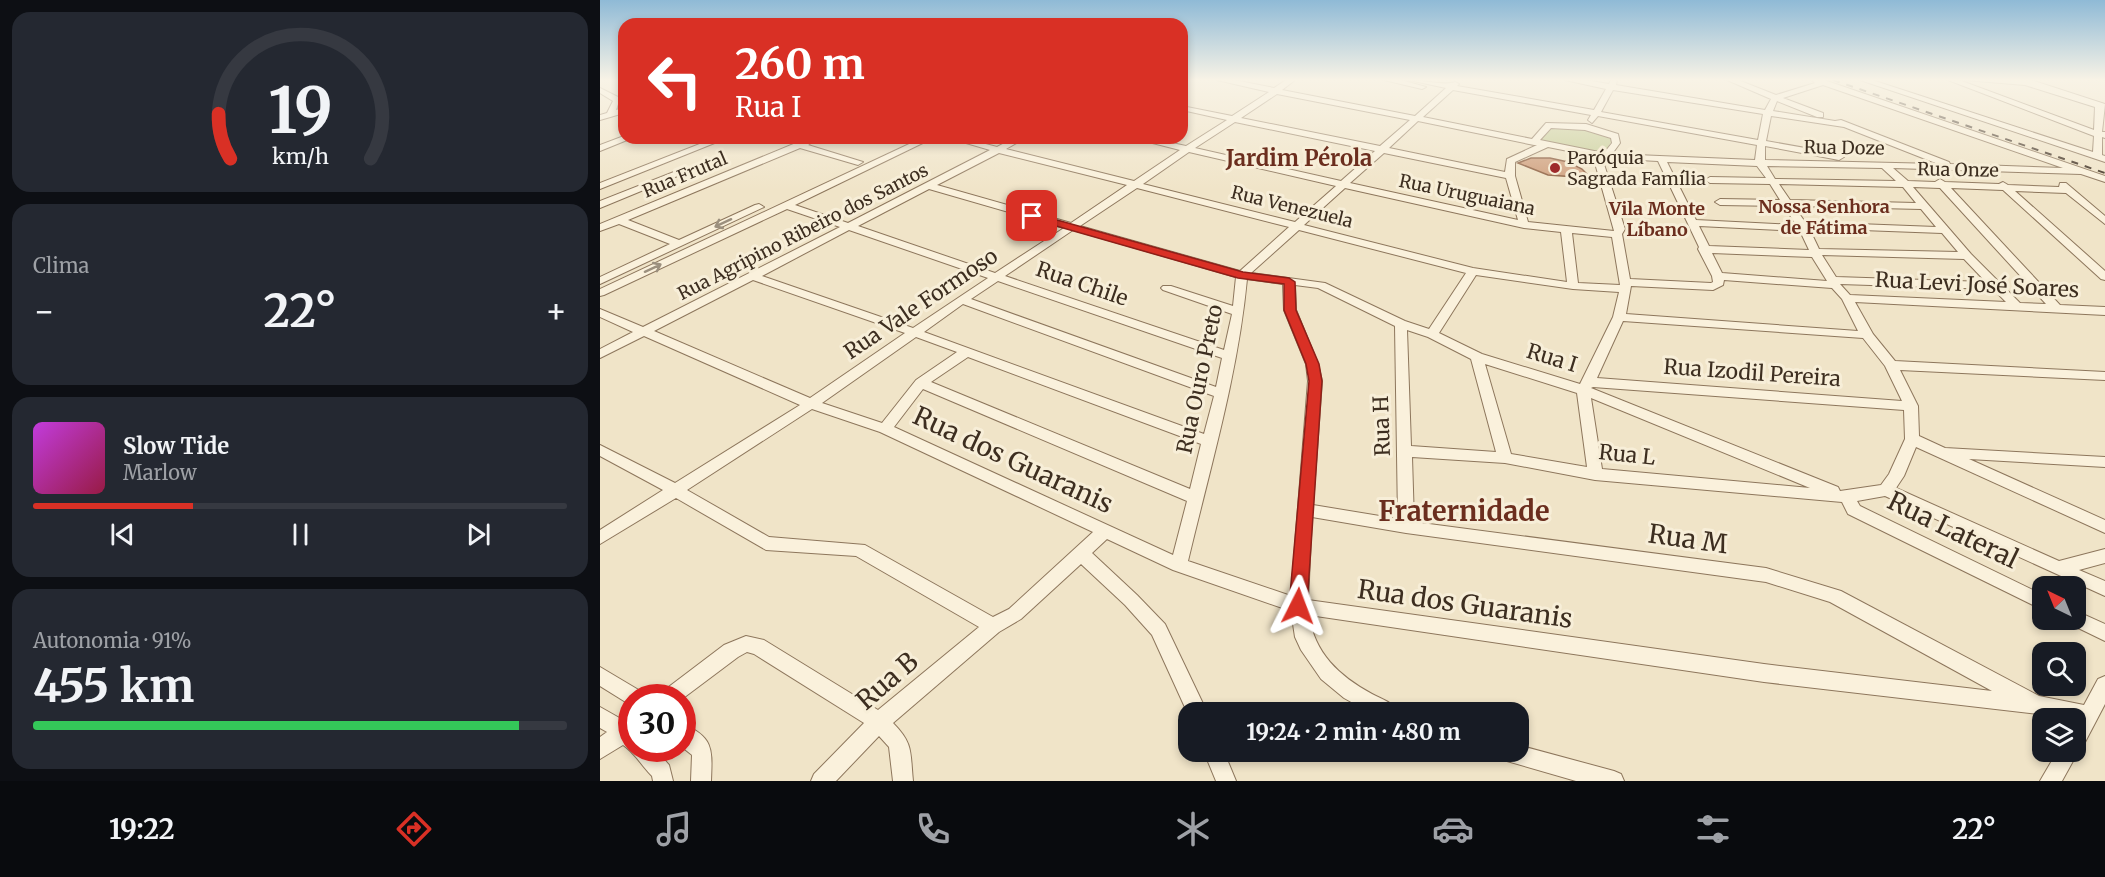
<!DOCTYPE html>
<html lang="pt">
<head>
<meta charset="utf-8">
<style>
  body { margin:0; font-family:Merriweather,serif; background:#242831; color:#f1f3f6; height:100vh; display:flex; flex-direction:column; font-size:22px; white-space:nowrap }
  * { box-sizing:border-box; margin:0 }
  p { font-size:20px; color:#9ea1a6 }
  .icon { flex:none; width:33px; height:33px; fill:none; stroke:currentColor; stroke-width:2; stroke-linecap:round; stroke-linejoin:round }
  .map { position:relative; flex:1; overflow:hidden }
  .side { display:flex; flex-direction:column; gap:12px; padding:12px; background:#0d0f14; width:600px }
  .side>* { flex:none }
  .hud { position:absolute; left:18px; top:18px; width:570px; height:126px; border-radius:18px; box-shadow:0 3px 9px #0003; background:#d93025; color:#fff; overflow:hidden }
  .needle { width:39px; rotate:317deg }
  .fabs { position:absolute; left:1432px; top:576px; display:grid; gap:12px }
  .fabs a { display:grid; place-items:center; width:54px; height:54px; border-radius:12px; background:#171b24; box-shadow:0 3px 9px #0003; font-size:30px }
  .speed { position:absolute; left:18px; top:684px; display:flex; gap:12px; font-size:30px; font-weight:700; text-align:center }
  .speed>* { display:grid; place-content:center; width:78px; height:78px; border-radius:50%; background:#171b24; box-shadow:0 3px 9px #0003; line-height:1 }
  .speed .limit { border:9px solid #d22; background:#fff; color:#111 }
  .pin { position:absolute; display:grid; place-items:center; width:51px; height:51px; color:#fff; margin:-26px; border-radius:12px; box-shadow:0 3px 9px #0006 }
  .me { position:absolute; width:66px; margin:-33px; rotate:3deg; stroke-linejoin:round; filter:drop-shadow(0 0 4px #0008) }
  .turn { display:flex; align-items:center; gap:21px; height:126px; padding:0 18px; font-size:27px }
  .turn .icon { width:78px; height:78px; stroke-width:2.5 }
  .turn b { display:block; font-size:42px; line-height:51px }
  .big { font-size:45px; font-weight:700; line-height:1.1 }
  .side .widget { flex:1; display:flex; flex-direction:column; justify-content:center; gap:9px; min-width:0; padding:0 21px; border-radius:18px; background:#242831 }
  .side .dial { align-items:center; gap:0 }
  .dial svg { height:156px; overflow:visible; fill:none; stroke:#363941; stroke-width:7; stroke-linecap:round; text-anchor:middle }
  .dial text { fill:#f1f3f6; stroke:none }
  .song { display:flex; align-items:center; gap:18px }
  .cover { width:72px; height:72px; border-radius:9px; background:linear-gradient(135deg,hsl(290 70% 55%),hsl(340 70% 35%)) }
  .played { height:6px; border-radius:3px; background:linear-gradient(90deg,#d93025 30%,#363941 30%) }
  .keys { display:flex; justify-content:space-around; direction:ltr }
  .heat { display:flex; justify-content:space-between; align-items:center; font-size:33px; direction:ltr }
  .charge { height:9px; border-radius:4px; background:linear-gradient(90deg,#34c759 91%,#363941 0) }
  .trip { position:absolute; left:578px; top:702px; width:351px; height:60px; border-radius:18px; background:#171b24; box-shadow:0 3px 9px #0003; font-weight:700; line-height:60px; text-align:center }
  .dock { display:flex; height:96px; justify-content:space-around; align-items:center; background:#090b0e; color:#9ea1a6 }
  .dock .icon { width:42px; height:42px }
  .dock .selected { color:#d93025 }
  .dock b { font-size:27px; color:#f1f3f6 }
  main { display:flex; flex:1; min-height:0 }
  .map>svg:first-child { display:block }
  .green { fill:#c9cf9b }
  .building { fill:#cf9f7d; stroke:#8d5f41; stroke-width:1.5 }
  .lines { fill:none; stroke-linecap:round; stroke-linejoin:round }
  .minor-casing { stroke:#8d765c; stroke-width:2 }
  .minor { fill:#faf1dc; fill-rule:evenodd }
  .rail { stroke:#3d2e20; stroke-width:2; stroke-dasharray:7 7; stroke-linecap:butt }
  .oneway { stroke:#9c907e }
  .route { fill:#d93025; stroke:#8d1f18; stroke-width:1.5 }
  .poi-dot { fill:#9e2a2b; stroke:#f7eed8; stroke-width:2 }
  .labels { text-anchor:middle; stroke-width:6; stroke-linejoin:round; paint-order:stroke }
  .far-street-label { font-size:18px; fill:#3d2e20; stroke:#f7eed8 }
  .far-poi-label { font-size:18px; fill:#3d2e20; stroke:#f7eed8; text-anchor:start }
  .far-neighbourhood-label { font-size:18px; font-weight:bold; fill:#6b2e1e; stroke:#f7eed8 }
  .street-label { font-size:21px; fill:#3d2e20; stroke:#f7eed8 }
  .far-district-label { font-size:22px; font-weight:bold; fill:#6b2e1e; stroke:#f7eed8 }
  .near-street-label { font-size:26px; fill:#3d2e20; stroke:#f7eed8 }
  .district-label { font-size:27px; font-weight:bold; fill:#6b2e1e; stroke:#f7eed8 }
</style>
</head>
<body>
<main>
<section class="side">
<div class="widget dial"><svg viewBox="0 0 100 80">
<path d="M14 69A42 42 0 1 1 86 69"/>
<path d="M14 69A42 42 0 0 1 8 46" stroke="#d93025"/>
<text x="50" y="56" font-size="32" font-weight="700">19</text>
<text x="50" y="72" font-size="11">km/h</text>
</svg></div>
<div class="widget"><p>Clima</p>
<div class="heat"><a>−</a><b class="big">22°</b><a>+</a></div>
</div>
<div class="widget">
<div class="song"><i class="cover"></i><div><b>Slow Tide</b><p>Marlow</p></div></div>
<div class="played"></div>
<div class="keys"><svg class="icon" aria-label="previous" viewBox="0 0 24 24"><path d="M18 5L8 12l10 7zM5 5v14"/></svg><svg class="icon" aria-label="pause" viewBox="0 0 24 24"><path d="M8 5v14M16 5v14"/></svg><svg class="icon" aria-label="next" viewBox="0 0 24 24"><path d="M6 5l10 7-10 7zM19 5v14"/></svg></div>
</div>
<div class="widget"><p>Autonomia · 91%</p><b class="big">455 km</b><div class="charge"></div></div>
</section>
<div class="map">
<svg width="1505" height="781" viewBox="0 0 1505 781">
  <rect width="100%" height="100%" fill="#f0e4c8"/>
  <path class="green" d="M958,125l41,7 14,7 -9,15 -64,-13 10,-14z"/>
  <path class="building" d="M931,158h19l18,4 14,7 9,9 -43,-3 -30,-12z"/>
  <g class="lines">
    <g class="minor-casing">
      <path id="minor" d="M617,80h17l40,8 12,-8h9l-13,10 133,26 31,-28 -37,-8c12,0 37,6 46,2l4,2 -2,2 137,24 12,-21 -41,-9h20l24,4 2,-4h6l-1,5 149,25 6,-11 -44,-19h11l38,15 39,-12 -3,-3h12l281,96v6l-24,-8 -188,-6 15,13 27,1 5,-3 5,3 54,2 4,-2 5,3 51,2 1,-4h6l39,33v8l-39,-31 -51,-2 90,80v9l-4,-1 -98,-89 -52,-2 109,117 45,2v8l-250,-13 18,32 22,27 210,11v8l-205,-10 18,36 1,30 26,12 160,9v10l-136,-8 136,61v13l-189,-86 -12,29 -8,12 163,73 46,-12v14l-26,7 26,11v15l-220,-100 -28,5 3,5 183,89v15l-195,-96 -6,-12 -247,-22 -90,-17 -93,-6 2,65 352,46 75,23 198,105 45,9 14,-26 7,-3v28l-22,42 -6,3 1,3 -16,29h-22l17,-29h19v-34h-18l-20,-4 -274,-32 -455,-67c5,38 30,61 63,79 9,5 21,8 26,18h-29l-25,-14 -23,-19 -20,-29 -6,-13 -4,-26 -118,-41 -66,-31 -15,14 45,42 28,29 42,88 -19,2 -36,-79 -27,-30 -44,-41 -60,55 -22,13 -106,91c21,21 17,30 20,58h-20l-4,-34 -10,-11 -43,45h-25l3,-7 50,-51 -110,-69 -7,-2 -9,5 -56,42v-1h-22l2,-6 62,-47 22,-9 18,4 114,70 101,-83 -123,-71 -90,-6 -90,-52 -76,46v-14l63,-40 -63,-34v-11l75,38 125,-78 -156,-69 -44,22v-9l33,-17 -33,-15v-8l43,18 197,-100 -53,-18 -183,86 -4,1v-7l322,-151h11l-138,67 53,18 142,-73 -41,-12h14l34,9 17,-9h11l-19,11 128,32 46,-31 -47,-12h16l37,8 41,-26 -45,-10v-4l50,10 37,-24zM1223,85l240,83 -113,-4 -1,-2 -108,-42 -6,1 -62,-10 4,-10 40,16h6v-4l-40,-15zM853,90l138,25 -3,5 4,3 6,-7 159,29 -2,15 -143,-6 8,-11 -2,-9 -32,-10 -40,-1 -14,16 -109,-22zM1013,90l150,24 -5,26 -157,-28zM677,94l133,26 -30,26 -139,-28zM1171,116l73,11 94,37 -173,-4v-14l74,14 5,-3 -5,-3 -73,-13zM818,121l116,24h3l-30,14 -2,13 -116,-24zM635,122l140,29 -34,30 -146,-33zM951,128l34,2 26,8 1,5 -8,10 -64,-13zM948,147l45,9 21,75 -86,-9 -13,-46v-14zM589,152l147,34 -41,36 -152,-38zM399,153l128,32 -56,38 -134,-38zM784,153l122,25 12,42 -168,-37zM1002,158l56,3 41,86 -1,2 14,27 1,6 -2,1 -81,-4 -8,-45 3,-5zM1067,162l90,4 9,12 -56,-1 -5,3 5,3 60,1 10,16 -60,-1 -5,3 5,3 64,1 12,19 -100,-5zM1167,166l115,2 14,13 -121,-2zM1179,184l124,3 13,16 -126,-3zM1313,187l27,1 106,116 -26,-1 -49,-49zM537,188l152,39 -49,44 -160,-45zM745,188l179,40 37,4 6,50 -94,-14 -169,-43zM329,189l135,39 -69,45 -137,-47zM1194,206l127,3 15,18 -131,-5zM1099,226l101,5 9,19 -100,-4zM1209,228l133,5 16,19 -139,-3zM249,230l139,48 -75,50 -151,-52zM473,230l163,47 -3,29 -62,-20h-8l-2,2 2,2 69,24 -8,36 -219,-74zM699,230l167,43 -37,56 -24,-8 -80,-38 -74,-10zM972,233l40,4 8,48 -42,-2zM1112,253l100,4 15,24 -105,-8zM1222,255l142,4 22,23 -150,-5zM876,275l97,14 46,3 -6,25 -33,67 -98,-30 -43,-21zM647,279l36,5 1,26 22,54 2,17 -17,215 -103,-35c22,-93 50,-186 59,-282zM153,280l152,53 -95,65 -156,-67zM1124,280l108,8 10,11 16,32 -232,-17 5,-28 82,4 10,-5zM398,281l224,77 -6,29 -245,-88zM1240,284l153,5 13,13 -156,-7zM695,285l23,3 77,38 3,193 -85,-14 9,-124 -4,-17 -22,-54zM363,304l251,92 -10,38 -280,-102zM1023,321l240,17 22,28 17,35 -305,-23zM807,330l21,7 43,22 25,93 -85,-6zM316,337l41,15 -41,28 -34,43 -60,-20zM368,357l233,87 -11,45 -259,-107zM885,364l92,29 10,74 -76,-13zM993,387l311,23 1,29 -16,35 -8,11 -41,6 -2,-4 -247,-99zM323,389l264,112 -14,54 -279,-128zM991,398l219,90 -208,-19zM212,409l68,23 213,100 -84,77 -16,8 -128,-72 -96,-8 -82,-47zM712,517l94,16 360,49 64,20 162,89 -228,-27 -456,-64z
        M784,80h17l25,7 -4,2z
        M1260,80h12l221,72 1,-16 -146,-56h11l135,50 1,-23 -70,-22 -60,-5h66l74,24 -3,28h3v6l-3,-1v18l3,1v6z
        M0,88l20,10 -4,12 8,-2v5l-24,7v-5l7,-2 6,-12 -13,-8z
        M24,136l8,2 -32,13v-6z
        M115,138h12l-127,51v-6z
        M208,138h12l-12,7 55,17 -5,3 -58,-17 -172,72 51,20 76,-35 4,-1 5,3 -164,77v-7l70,-33 -51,-20 -19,7v-7z
        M84,168l8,2 -92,38v-7z
        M1476,611l29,13v17l-35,-17 -3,-4h9z
        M0,667l42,25 2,6h-12v8l-32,-20z
        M0,707l23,13 9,-3v31h22l15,17 4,16h-20l-1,-5c-10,-10 -18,-24 -29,-31l-23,14v-22l7,-5 -7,-4z
        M82,724c33,13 30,27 29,57h-20l1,-26 -10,-8z
        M918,745l96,26 7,3 3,7h-48l-76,-22 -3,-7h21z
        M604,752h20l12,29h-20z"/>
    </g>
    <use href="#minor" class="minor"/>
    <path class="rail" d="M1233,80l272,93"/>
  </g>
  <defs><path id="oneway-shaft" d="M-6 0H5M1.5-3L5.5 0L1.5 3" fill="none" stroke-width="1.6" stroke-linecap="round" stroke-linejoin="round" transform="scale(1.5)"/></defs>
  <g class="oneway">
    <use href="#oneway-shaft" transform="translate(123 223) rotate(155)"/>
    <use href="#oneway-shaft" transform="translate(53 268) rotate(-25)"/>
  </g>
  <linearGradient id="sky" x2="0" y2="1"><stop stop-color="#8fbad6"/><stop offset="0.42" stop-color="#f8f3e6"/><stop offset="1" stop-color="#f8f3e6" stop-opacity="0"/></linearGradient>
  <rect width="1505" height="190" fill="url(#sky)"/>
  <path class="route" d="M432,213l211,59 46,6 6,4 1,28 23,54 3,17 -15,225 -2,5 -7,2 -6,-2 -3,-5 20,-225 -3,-17 -22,-54v-26l-46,-6 -210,-60v-4z"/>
  <circle class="poi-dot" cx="955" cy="168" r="6"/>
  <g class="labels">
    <g class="far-street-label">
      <text transform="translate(1244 148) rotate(1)" y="6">Rua Doze</text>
      <text transform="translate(1358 170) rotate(1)" y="6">Rua Onze</text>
      <text transform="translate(85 175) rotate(-23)" y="6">Rua Frutal</text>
      <text transform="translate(867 195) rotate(12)" y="6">Rua Uruguaiana</text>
      <text transform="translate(692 207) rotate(14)" y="6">Rua Venezuela</text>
      <text transform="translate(203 232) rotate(-27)" y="6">Rua Agripino Ribeiro dos Santos</text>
    </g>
    <g class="far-poi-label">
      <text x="967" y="164">Paróquia<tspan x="967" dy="21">Sagrada Família</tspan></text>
    </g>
    <g class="far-neighbourhood-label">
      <text x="1224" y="213">Nossa Senhora<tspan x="1224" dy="21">de Fátima</tspan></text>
      <text x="1057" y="215">Vila Monte<tspan x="1057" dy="21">Líbano</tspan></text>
    </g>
    <g class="street-label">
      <text transform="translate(482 284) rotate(19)" y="7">Rua Chile</text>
      <text transform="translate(1377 285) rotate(3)" y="7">Rua Levi José Soares</text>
      <text transform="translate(321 304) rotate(-34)" y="7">Rua Vale Formoso</text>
      <text transform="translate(952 358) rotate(17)" y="7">Rua I</text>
      <text transform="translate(1152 373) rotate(4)" y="7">Rua Izodil Pereira</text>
      <text transform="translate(600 379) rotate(-78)" y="7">Rua Ouro Preto</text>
      <text transform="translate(782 426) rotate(-92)" y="7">Rua H</text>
      <text transform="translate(1027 455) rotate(6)" y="7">Rua L</text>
    </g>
    <g class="far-district-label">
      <text x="699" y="166">Jardim Pérola</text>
    </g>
    <g class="near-street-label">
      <text transform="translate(413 460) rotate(25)" y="9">Rua dos Guaranis</text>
      <text transform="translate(1353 530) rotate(26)" y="9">Rua Lateral</text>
      <text transform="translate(1088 539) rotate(8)" y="9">Rua M</text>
      <text transform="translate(865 604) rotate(8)" y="9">Rua dos Guaranis</text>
      <text transform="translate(287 681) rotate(-41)" y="9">Rua B</text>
    </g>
    <g class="district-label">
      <text x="864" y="521">Fraternidade</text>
    </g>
  </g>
</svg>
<div class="fabs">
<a><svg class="needle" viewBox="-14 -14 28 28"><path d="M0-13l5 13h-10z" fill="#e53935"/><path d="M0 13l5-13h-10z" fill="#9ea1a6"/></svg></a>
<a><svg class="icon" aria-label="search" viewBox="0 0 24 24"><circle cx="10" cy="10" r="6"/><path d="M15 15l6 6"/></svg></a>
<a><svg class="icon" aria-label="layers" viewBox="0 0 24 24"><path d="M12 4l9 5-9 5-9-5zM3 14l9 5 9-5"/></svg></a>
</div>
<div class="speed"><div class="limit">30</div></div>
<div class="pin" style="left:432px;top:216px;background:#d93025"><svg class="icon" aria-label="arrive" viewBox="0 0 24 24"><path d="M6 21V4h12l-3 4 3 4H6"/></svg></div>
<svg class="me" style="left:698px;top:606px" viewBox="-20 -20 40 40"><path d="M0-17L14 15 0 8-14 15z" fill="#d93025" stroke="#fff" stroke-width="4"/></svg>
<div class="trip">19:24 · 2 min · 480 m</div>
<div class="hud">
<div class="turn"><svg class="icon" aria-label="left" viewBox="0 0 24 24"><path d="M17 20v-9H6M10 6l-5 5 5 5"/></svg><div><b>260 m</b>Rua I</div></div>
</div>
</div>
</main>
<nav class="dock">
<b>19:22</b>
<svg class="icon selected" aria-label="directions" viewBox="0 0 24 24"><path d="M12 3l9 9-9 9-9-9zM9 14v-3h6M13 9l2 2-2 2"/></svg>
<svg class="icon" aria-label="music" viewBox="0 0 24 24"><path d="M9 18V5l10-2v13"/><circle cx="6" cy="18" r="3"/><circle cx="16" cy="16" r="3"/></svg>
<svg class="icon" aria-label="phone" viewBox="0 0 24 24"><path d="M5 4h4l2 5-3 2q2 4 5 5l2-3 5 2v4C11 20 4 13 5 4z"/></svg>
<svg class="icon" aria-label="climate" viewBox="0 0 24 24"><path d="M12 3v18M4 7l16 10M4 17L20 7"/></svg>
<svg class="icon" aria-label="car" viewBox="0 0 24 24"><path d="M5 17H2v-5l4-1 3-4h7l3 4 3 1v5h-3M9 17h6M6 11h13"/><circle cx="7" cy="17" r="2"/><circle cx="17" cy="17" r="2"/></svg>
<svg class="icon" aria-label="filters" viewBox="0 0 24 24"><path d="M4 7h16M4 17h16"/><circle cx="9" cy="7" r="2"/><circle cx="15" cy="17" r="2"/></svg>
<b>22°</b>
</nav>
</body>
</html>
